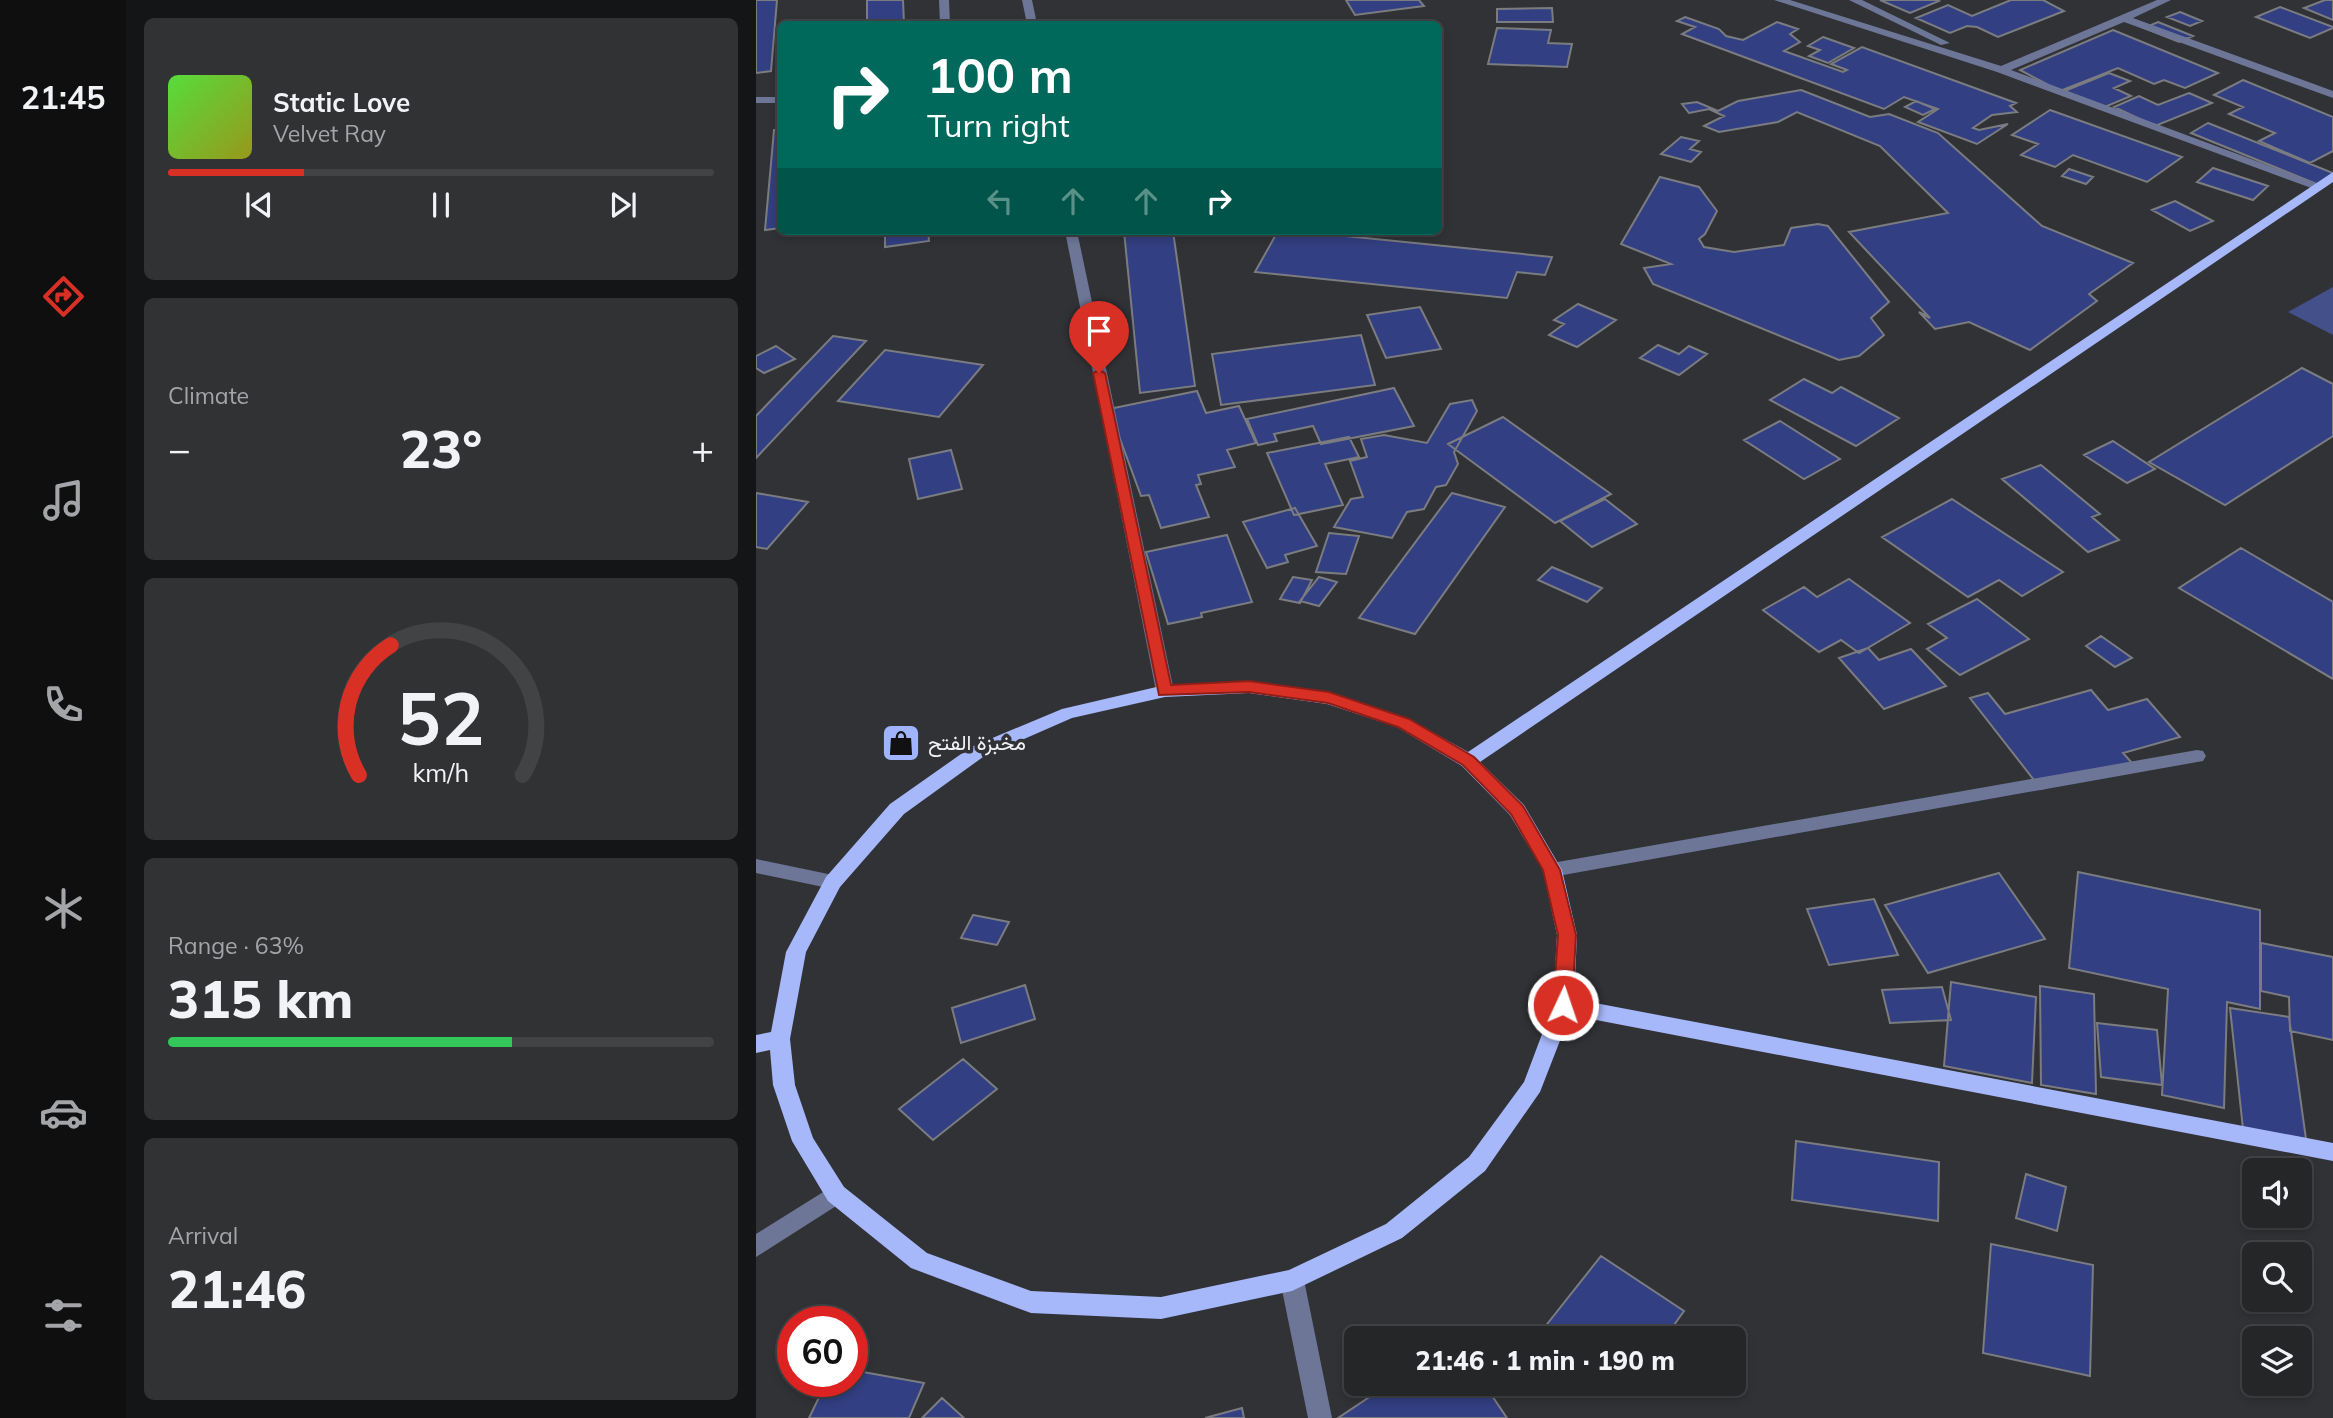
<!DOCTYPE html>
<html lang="en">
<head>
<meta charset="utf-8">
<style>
  body { margin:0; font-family:Mulish,Vazirmatn,sans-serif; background:#313234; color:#f1f3f6; height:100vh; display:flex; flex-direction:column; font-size:26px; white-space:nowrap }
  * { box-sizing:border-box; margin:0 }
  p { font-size:23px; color:#a3a5a8 }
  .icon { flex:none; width:38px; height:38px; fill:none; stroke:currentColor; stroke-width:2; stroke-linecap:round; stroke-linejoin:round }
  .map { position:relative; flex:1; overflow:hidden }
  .sheet { display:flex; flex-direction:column; gap:18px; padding:18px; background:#141516; width:630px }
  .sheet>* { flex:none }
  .top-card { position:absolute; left:21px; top:21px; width:665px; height:214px; border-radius:10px; box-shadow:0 4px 10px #0003,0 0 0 2px #424345; background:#00695c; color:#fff; overflow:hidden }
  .controls { position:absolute; left:1486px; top:1158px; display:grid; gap:14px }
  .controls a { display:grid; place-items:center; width:70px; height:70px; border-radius:10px; background:#252628; box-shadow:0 4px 10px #0003,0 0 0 2px #424345; font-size:35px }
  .speed { position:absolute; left:21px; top:1306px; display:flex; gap:14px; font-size:35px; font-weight:700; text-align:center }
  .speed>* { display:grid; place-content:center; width:91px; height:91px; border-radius:50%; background:#252628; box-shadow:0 4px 10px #0003,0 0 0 2px #424345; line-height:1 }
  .speed .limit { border:10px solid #d22; background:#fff; color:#111 }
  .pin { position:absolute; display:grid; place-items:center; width:60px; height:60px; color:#fff; margin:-72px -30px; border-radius:50% 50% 50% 0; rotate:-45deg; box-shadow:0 0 7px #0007 }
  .pin .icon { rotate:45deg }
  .me { position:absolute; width:77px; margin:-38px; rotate:3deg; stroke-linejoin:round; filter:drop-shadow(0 0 5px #0008) }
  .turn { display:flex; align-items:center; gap:24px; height:147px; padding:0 35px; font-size:32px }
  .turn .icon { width:91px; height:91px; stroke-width:2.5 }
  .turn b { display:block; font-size:49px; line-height:60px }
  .lanes { display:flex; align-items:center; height:66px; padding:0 35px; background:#0003; justify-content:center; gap:35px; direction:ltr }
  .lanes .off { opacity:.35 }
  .big { font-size:52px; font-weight:800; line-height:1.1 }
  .sheet .widget { flex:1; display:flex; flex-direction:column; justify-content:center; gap:10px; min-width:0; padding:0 24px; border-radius:10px; background:#313234 }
  .sheet .dial { align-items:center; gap:0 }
  .dial svg { height:182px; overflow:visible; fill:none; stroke:#424345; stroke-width:7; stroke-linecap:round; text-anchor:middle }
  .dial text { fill:#f1f3f6; stroke:none }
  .song { display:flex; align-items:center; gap:21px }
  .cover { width:84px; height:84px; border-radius:10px; background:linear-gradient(135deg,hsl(110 70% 55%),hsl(60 70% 35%)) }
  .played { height:7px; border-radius:4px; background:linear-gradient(90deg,#d93025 25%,#424345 25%) }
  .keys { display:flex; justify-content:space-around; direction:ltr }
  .heat { display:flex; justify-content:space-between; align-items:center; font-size:38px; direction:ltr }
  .charge { height:10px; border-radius:5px; background:linear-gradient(90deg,#34c759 63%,#424345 0) }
  .trip { position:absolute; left:588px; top:1326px; width:402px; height:70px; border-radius:10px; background:#252628; box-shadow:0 4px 10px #0003,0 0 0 2px #424345; font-weight:800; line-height:70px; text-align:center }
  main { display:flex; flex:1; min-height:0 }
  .tab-bar { display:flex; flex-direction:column; width:126px; justify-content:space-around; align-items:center; background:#0f0f10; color:#a3a5a8 }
  .tab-bar .icon { width:49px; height:49px }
  .tab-bar .selected { color:#d93025 }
  .tab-bar b { font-size:32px; color:#f1f3f6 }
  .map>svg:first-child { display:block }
  .green { fill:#435089 }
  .building { fill:#323f82; stroke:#7b7c80; stroke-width:2 }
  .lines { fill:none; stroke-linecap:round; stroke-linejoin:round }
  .minor { fill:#6d7696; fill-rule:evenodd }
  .major { fill:#a6b8fa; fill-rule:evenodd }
  .route { fill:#d93025; stroke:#8d1f18; stroke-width:2 }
  .labels { text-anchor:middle; stroke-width:7; stroke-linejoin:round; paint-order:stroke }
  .poi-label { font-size:21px; fill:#f2f2f5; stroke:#313236; text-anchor:start }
</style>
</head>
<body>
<main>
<nav class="tab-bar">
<b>21:45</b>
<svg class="icon selected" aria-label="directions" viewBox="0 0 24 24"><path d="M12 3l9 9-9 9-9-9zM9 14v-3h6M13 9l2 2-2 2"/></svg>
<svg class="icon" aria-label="music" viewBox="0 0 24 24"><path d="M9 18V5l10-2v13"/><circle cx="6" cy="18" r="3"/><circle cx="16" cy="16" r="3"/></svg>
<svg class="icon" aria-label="phone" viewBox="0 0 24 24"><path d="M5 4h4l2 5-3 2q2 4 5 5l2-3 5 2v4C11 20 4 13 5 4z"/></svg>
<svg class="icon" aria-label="climate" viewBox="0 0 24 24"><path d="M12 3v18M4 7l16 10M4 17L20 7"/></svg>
<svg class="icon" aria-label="car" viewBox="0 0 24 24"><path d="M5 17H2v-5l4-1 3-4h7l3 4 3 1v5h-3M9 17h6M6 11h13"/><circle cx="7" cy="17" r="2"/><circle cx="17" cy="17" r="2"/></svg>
<svg class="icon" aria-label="filters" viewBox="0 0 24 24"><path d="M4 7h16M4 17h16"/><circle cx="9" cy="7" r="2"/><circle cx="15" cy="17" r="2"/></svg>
</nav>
<section class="sheet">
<div class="widget">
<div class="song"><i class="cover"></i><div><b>Static Love</b><p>Velvet Ray</p></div></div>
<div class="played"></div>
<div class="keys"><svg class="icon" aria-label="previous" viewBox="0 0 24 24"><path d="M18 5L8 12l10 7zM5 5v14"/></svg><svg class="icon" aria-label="pause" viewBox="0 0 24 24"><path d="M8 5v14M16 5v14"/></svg><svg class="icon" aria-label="next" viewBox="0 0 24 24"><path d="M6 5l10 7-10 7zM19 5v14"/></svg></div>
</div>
<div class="widget"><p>Climate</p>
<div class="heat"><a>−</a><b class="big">23°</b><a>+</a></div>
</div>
<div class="widget dial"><svg viewBox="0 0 100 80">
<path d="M14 69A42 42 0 1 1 86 69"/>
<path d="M14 69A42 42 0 0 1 28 12" stroke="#d93025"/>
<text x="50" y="56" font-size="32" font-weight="700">52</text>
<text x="50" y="72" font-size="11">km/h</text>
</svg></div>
<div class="widget"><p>Range · 63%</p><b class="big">315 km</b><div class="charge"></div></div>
<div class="widget"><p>Arrival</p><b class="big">21:46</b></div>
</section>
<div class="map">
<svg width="1577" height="1418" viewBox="0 0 1577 1418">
  <rect width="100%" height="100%" fill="#313236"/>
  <path class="green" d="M1577,287v48l-45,-23z"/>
  <path class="building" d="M0,0h21l-6,71 -15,2z
    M111,0h36l1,24h-37z
    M590,0h73l5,6 -69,9z
    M1124,0h57l2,1 -29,12z
    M1255,0h32l21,11 -66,26 -21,-10 -10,-1 -17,7 -34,-15 32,-13 24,11z
    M1569,0h8v20l-29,-12z
    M1524,7l53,20v1l-23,10 -54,-21z
    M796,8l1,14h-56v-13z
    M1424,12l22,9 -12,5 -23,-9z
    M929,17l34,12 7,7 17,4 34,-18 21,7 -8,5 10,8 -16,9 59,21 4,-2 -16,-6 31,-17 154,56 -6,3 7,6 -25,3 -19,13 6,2 29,-6 -31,20 -59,-22 20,-13 -34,-12 -20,12 -202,-75 13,-7 -18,-6z
    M1402,22l35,14 -14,6 -35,-14z
    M741,28l54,2 -3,13 24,1 -5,23 -79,-3z
    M1357,30l105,43 -33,15 -21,-8 -10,4 -36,-16 -58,23 -40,-21z
    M1067,37l31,11 -26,15 -19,-7 11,-6 -12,-4z
    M1353,73l21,8 -16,7 17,8 -31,13 -38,-17z
    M1487,80l90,37v34l-23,12 -51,-22 16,-8 -46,-19 14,-7 -29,-12z
    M1045,90l69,27 19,-3 49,19 104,93 91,37 -44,31 8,7 -67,49 -61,-28 -34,7 -16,-17 11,6 -81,-86 99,-19 -68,-67 -83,-34 -19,10 -59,10 -15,-6 20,-10 -15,-7 -20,4 -7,-9 15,-2 21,9 20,-10z
    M1433,93l23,10 -57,23 -41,-19 25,-11 19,9z
    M1160,101l19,8 -12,6 -18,-8z
    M1294,110l132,47 -35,25 -74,-27 -18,12 -34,-12 17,-11 -26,-9z
    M1452,123l125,50v3l-14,9 -128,-52z
    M18,130h6v98l-15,2z
    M925,137l18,4 -9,8 11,3 -10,10 -30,-8z
    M1457,168l55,18 -15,14 -56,-18z
    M1313,169l24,8 -7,7 -24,-8z
    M904,177l39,10 18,24 -12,23 -6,5 5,8 30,5 50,-7 7,-17 27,-4 10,2 61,76 -18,16 13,17 -25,21 -20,4 -186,-76 -9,-16 27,-4 -50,-20z
    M1419,201l38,20 -23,10 -38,-21z
    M129,231h43l1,10 -44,6z
    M368,231h49l22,155 -55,7z
    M522,231h18l256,26 -7,18 -28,-3 -10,26 -252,-26z
    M822,304l38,16 -39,27 -28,-12 15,-11 -10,-4z
    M664,307l21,42 -55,9 -19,-43z
    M605,335l14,50 -154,20 -9,-51z
    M77,336l33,5 -110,117v-42z
    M902,345l21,9 10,-8 18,8 -28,21 -39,-17z
    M20,346l19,13 -31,14 -8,-5v-12z
    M129,350l98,15 -44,52 -101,-16z
    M1546,368l31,16v52l-108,69 -76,-43z
    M1048,379l28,14 9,-6 58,31 -43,28 -86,-46z
    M638,388l20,38 -93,18 -8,-18 -39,8 3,7 -19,4 -11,-26z
    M441,391l9,22 33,-7 17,37 -29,7 8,17 -37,8 3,9 -5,1 13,32 -48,11 -12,-33 -8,1 -32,-87z
    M716,400l5,11 -23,41 4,12 -12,21 -10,2 -12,22 -17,3 -15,26 -58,-11 17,-28 12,-2 -13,-36 17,-4 -6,-18 23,-4 43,8 23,-39z
    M747,417l108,77 -56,29 -107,-79z
    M1024,421l60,38 -36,20 -60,-39z
    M593,437l10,20 -34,7 18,41 -49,10 -27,-62z
    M1357,441l42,28 -28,14 -43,-28z
    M195,450l11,39 -44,10 -9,-40z
    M1285,465l59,49 -8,3 27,23 -31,12 -86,-73z
    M0,493l52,9 -41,47 -11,-2z
    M696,493l53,14 -90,127 -56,-16z
    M849,499l32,25 -45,23 -32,-26z
    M1196,499l111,73 -41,24 -23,-16 -31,17 -86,-60z
    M539,508l22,38 -32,9 3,7 -21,6 -24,-46z
    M573,533l30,3 -13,38 -30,-2z
    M471,535l25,67 -51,11 1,4 -34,7 -22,-72z
    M1485,548l92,54v77l-154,-91z
    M796,567l50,21 -15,14 -49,-22z
    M537,577l19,3 -12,23 -20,-4z
    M563,577l18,5 -18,24 -19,-5z
    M1093,579l61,44 -51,30 -18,-13 -22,12 -56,-42 41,-23 13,10z
    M1221,599l52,40 -69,36 -33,-26 20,-11 -19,-14z
    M1345,636l31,22 -17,9 -29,-21z
    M1112,648l11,12 32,-11 35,37 -62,23 -45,-51z
    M1335,690l17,20 39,-11 33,38 -57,16 9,10 -91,26 -71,-91 18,-5 17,21z
    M1322,872l182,38v99l-33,-7 -3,106 -62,-13 6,-106 -99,-21z
    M1243,873l46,66 -117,34 -43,-68z
    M1118,899l24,56 -69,10 -22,-56z
    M217,915l36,7 -12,23 -36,-7z
    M1505,943l72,14v83l-43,-9 -1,-34 -28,-6z
    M1195,982l85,15 -4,86 -88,-17z
    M269,985l10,34 -74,24 -9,-35z
    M1284,986l54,8 2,100 -55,-9z
    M1186,987l9,33 -61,3 -8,-33z
    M1474,1008l59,9 17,122 -63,-10z
    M1341,1023l60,7 5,55 -61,-8z
    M207,1059l34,30 -64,51 -34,-31z
    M1040,1141l143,21 -1,59 -146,-21z
    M1270,1174l40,13 -9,44 -41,-13z
    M1235,1244l102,21 -3,111 -107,-23z
    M845,1256l83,55 -20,28h-105l-15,-11z
    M96,1370l72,13 -15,35h-100l18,-37h25z
    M633,1384h95l23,34h-169z
    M186,1398l22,20h-42z
    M486,1408l2,10h-39z"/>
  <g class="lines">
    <path class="minor" d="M183,0h10l1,24h-10z
      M266,0h10l5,24h-10z
      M1018,0h16l211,66 156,-66h14l-38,18 200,73v7l-209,-76 -113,48 313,116 -6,4 -4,-1 -317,-117z
      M1093,0h13l88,43 -9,2z
      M0,97h24v6h-24z
      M309,231h12l97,460 -9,6 -9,-6z
      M1441,750l6,1 3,5 -3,5 -651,116 -7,-2 -3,-5 3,-5 7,-2z
      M0,859l77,16 7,2 3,5 -3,5 -7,2 -77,-16z
      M80,1184l8,3 3,7 -3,7 -88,56v-23z
      M536,1269l8,4 4,7 28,138h-24l-28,-138 4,-7z"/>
    <path class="major" d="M1577,172v10l-853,580 44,43 38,65 15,65 -3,64 759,144v18l-763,-146 -30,77 -55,79 -83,67 -110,53 -131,28 -130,-6 -120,-45 -83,-67 -36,-60 -19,-56 -3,-35 -14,3v-18l15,-3 15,-80 40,-75 64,-73 81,-57 91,-38 103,-24 84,-4 86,13 74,25 59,33zM493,693l78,11 70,23 65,39 48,49 33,55 14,65 -4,70 -29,77 -55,75 -83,67 -97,46 -128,27 -130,-6 -104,-38 -83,-66 -31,-49 -18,-53 -5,-46 16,-87 34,-65 64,-73 79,-57 89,-39 93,-21z"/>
  </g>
  <path class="route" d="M343,370l6,3 66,312 78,-4 80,11 80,27 65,38 49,49 37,64 16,65 -4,70 -3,5 -6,3 -7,-3 -3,-5 5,-70 -15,-65 -32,-56 -48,-49 -65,-38 -70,-24 -79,-11 -90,3 -66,-322z"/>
  <defs>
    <g id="shop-square" transform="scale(2.0125)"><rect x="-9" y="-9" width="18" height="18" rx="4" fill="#a0b3fd" stroke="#313236"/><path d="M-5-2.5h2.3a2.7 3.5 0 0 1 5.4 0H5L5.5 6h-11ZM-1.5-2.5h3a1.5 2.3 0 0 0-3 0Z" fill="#111"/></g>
  </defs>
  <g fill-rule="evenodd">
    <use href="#shop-square" x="145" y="743"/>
  </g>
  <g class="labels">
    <g class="poi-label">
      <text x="172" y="750">مخبزة الفتح</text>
    </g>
  </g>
</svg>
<div class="controls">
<a><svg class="icon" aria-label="sound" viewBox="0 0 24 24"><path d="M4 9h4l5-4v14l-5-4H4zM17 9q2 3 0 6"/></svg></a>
<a><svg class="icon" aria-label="search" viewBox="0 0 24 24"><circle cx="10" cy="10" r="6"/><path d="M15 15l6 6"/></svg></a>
<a><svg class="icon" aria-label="layers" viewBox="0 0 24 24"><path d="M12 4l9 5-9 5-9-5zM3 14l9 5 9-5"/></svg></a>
</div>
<div class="speed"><div class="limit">60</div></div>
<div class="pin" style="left:343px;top:373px;background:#d93025"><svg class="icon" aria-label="arrive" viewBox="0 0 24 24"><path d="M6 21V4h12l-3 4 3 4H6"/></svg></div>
<svg class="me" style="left:807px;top:1005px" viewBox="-20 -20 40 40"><circle r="17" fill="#d93025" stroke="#fff" stroke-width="3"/><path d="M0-11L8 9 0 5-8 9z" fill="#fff"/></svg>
<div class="trip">21:46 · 1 min · 190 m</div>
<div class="top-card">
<div class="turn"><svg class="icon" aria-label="right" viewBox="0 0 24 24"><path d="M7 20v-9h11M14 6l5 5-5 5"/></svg><div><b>100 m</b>Turn right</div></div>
<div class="lanes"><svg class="icon off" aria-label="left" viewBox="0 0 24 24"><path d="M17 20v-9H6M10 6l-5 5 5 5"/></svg><svg class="icon off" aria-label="ahead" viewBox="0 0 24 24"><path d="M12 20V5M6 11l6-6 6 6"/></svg><svg class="icon off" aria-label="ahead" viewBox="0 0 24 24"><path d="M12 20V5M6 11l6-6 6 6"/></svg><svg class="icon" aria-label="right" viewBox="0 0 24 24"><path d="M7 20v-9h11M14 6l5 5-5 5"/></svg></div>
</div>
</div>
</main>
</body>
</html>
